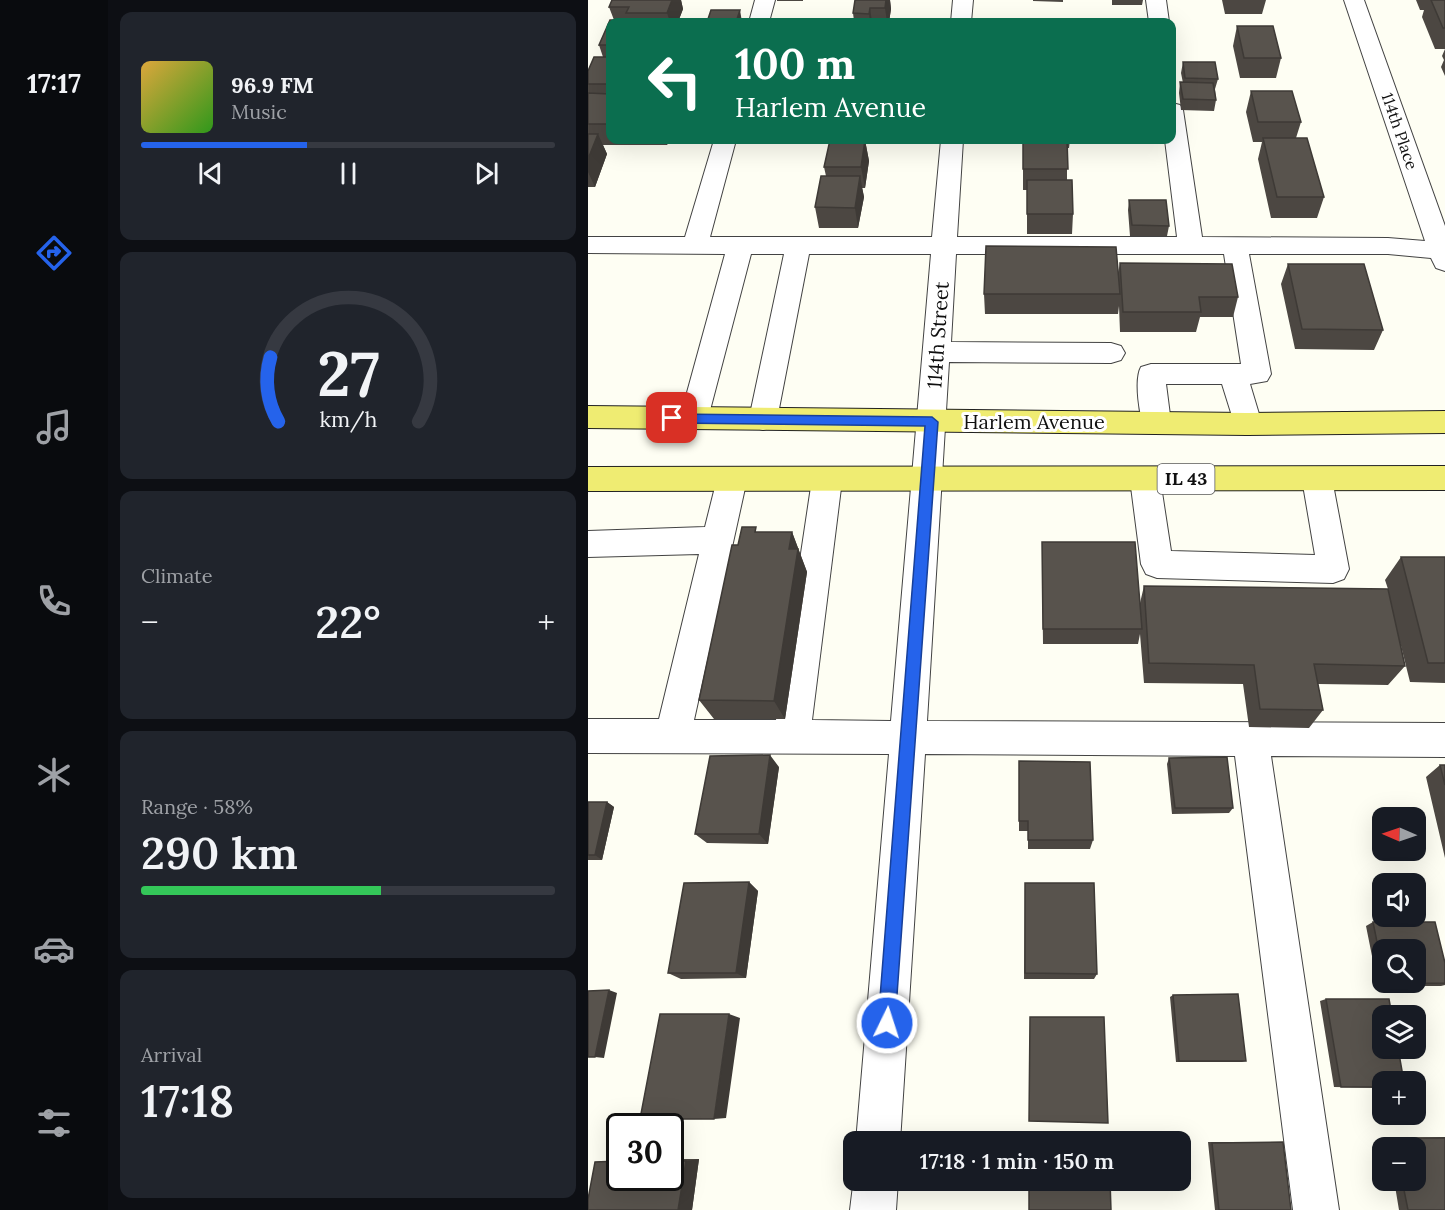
<!DOCTYPE html>
<html lang="en">
<head>
<meta charset="utf-8">
<style>
  body { margin:0; font-family:Lora,serif; background:#20242c; color:#f1f3f6; height:100vh; display:flex; flex-direction:column; font-size:22px; white-space:nowrap }
  * { box-sizing:border-box; margin:0 }
  p { font-size:20px; color:#9ea1a6 }
  .icon { flex:none; width:33px; height:33px; fill:none; stroke:currentColor; stroke-width:2; stroke-linecap:round; stroke-linejoin:round }
  .map { position:relative; flex:1; overflow:hidden }
  .side { display:flex; flex-direction:column; gap:12px; padding:12px; background:#0d0f14; width:480px }
  .side>* { flex:none }
  .hud { position:absolute; left:18px; top:18px; width:570px; height:126px; border-radius:12px; box-shadow:0 6px 24px #0002; background:#0b6e4f; color:#fff; overflow:hidden }
  .needle { width:39px; rotate:272deg }
  .fabs { position:absolute; left:784px; top:807px; display:grid; gap:12px }
  .fabs a { display:grid; place-items:center; width:54px; height:54px; border-radius:12px; background:#171b24; box-shadow:0 6px 24px #0002; font-size:30px }
  .speed { position:absolute; left:18px; top:1113px; display:flex; gap:12px; font-size:30px; font-weight:700; text-align:center }
  .speed>* { display:grid; place-content:center; width:78px; height:78px; border-radius:50%; background:#171b24; box-shadow:0 6px 24px #0002; line-height:1 }
  .speed .limit { border:3px solid #111; border-radius:9px; background:#fff; color:#111 }
  .pin { position:absolute; display:grid; place-items:center; width:51px; height:51px; color:#fff; margin:-26px; border-radius:12px; box-shadow:0 3px 9px #0006 }
  .me { position:absolute; width:66px; margin:-33px; rotate:4deg; stroke-linejoin:round; filter:drop-shadow(0 0 4px #0008) }
  .turn { display:flex; align-items:center; gap:21px; height:126px; padding:0 30px; font-size:27px }
  .turn .icon { width:78px; height:78px; stroke-width:2.5 }
  .turn b { display:block; font-size:42px; line-height:51px }
  .big { font-size:45px; font-weight:600; line-height:1.1 }
  .side .card { flex:1; display:flex; flex-direction:column; justify-content:center; gap:9px; min-width:0; padding:0 21px; border-radius:12px; background:#20242c }
  .side .dial { align-items:center; gap:0 }
  .dial svg { height:156px; overflow:visible; fill:none; stroke:#363941; stroke-width:7; stroke-linecap:round; text-anchor:middle }
  .dial text { fill:#f1f3f6; stroke:none }
  .song { display:flex; align-items:center; gap:18px }
  .cover { width:72px; height:72px; border-radius:9px; background:linear-gradient(135deg,hsl(40 70% 55%),hsl(110 70% 35%)) }
  .played { height:6px; border-radius:3px; background:linear-gradient(90deg,#2563eb 40%,#363941 40%) }
  .keys { display:flex; justify-content:space-around; direction:ltr }
  .heat { display:flex; justify-content:space-between; align-items:center; font-size:33px; direction:ltr }
  .charge { height:9px; border-radius:4px; background:linear-gradient(90deg,#34c759 58%,#363941 0) }
  .trip { position:absolute; left:255px; top:1131px; width:348px; height:60px; border-radius:12px; background:#171b24; box-shadow:0 6px 24px #0002; font-weight:600; line-height:60px; text-align:center }
  main { display:flex; flex:1; min-height:0 }
  .tabs { display:flex; flex-direction:column; width:108px; justify-content:space-around; align-items:center; background:#090b0e; color:#9ea1a6 }
  .tabs .icon { width:42px; height:42px }
  .tabs .current { color:#2563eb }
  .tabs b { font-size:27px; color:#f1f3f6 }
  .map>svg:first-child { display:block }
  .lines { fill:none; stroke-linecap:round; stroke-linejoin:round }
  .minor-casing { stroke:#434343; stroke-width:2 }
  .major-casing { stroke:#212121; stroke-width:2 }
  .minor { fill:#fff; fill-rule:evenodd }
  .major { fill:#efec72; fill-rule:evenodd }
  .wall { fill:#4c4742; fill-rule:evenodd }
  .shaded-wall { fill:#3e3a36 }
  .building { fill:#58534d; stroke:#3e3a36; stroke-width:1.5 }
  .route { fill:#2563eb; stroke:#184099; stroke-width:1.5 }
  .labels { text-anchor:middle; stroke-width:6; stroke-linejoin:round; paint-order:stroke }
  .far-street-label { font-size:16px; fill:#101010; stroke:#fff }
  .shield { fill:#fff; stroke:#585858; stroke-width:1.5 }
  .shield-label { font-size:18px; font-weight:bold; fill:#101010 }
  .street-label { font-size:20px; fill:#101010; stroke:#fff }
</style>
</head>
<body>
<main>
<nav class="tabs">
<b>17:17</b>
<svg class="icon current" aria-label="directions" viewBox="0 0 24 24"><path d="M12 3l9 9-9 9-9-9zM9 14v-3h6M13 9l2 2-2 2"/></svg>
<svg class="icon" aria-label="music" viewBox="0 0 24 24"><path d="M9 18V5l10-2v13"/><circle cx="6" cy="18" r="3"/><circle cx="16" cy="16" r="3"/></svg>
<svg class="icon" aria-label="phone" viewBox="0 0 24 24"><path d="M5 4h4l2 5-3 2q2 4 5 5l2-3 5 2v4C11 20 4 13 5 4z"/></svg>
<svg class="icon" aria-label="climate" viewBox="0 0 24 24"><path d="M12 3v18M4 7l16 10M4 17L20 7"/></svg>
<svg class="icon" aria-label="car" viewBox="0 0 24 24"><path d="M5 17H2v-5l4-1 3-4h7l3 4 3 1v5h-3M9 17h6M6 11h13"/><circle cx="7" cy="17" r="2"/><circle cx="17" cy="17" r="2"/></svg>
<svg class="icon" aria-label="filters" viewBox="0 0 24 24"><path d="M4 7h16M4 17h16"/><circle cx="9" cy="7" r="2"/><circle cx="15" cy="17" r="2"/></svg>
</nav>
<section class="side">
<div class="card">
<div class="song"><i class="cover"></i><div><b>96.9 FM</b><p>Music</p></div></div>
<div class="played"></div>
<div class="keys"><svg class="icon" aria-label="previous" viewBox="0 0 24 24"><path d="M18 5L8 12l10 7zM5 5v14"/></svg><svg class="icon" aria-label="pause" viewBox="0 0 24 24"><path d="M8 5v14M16 5v14"/></svg><svg class="icon" aria-label="next" viewBox="0 0 24 24"><path d="M6 5l10 7-10 7zM19 5v14"/></svg></div>
</div>
<div class="card dial"><svg viewBox="0 0 100 80">
<path d="M14 69A42 42 0 1 1 86 69"/>
<path d="M14 69A42 42 0 0 1 10 36" stroke="#2563eb"/>
<text x="50" y="56" font-size="32" font-weight="700">27</text>
<text x="50" y="72" font-size="11">km/h</text>
</svg></div>
<div class="card"><p>Climate</p>
<div class="heat"><a>−</a><b class="big">22°</b><a>+</a></div>
</div>
<div class="card"><p>Range · 58%</p><b class="big">290 km</b><div class="charge"></div></div>
<div class="card"><p>Arrival</p><b class="big">17:18</b></div>
</section>
<div class="map">
<svg width="857" height="1210" viewBox="0 0 857 1210">
  <rect width="100%" height="100%" fill="#fefef3"/>
  <g class="lines">
    <g class="minor-casing">
      <path id="minor" d="M167,0h20l-6,22h-20z
        M365,0h20l-2,22h-20z
        M558,0h20l3,22h-20z
        M756,0h20l81,226v45l-9,-3 -5,-10 -43,-4h-139l22,120 -4,7 -17,3 12,40 -5,8 -10,3 -10,-3 -15,-48h-56l5,39 -5,8 -10,3 -10,-3c-7,-13 -12,-52 -5,-64l10,-3h90l-17,-110h-268l-5,88 160,1 10,3 4,7 -4,7 -10,3 -162,-1 -22,359 518,2v34l-174,-1 68,454h-46l-58,-454 -310,-2 -25,388h-44l33,-388 -301,-1v-34h71l40,-165 -111,3v-26l117,-4 12,-48 4,-9 11,-3 11,3 4,9 -53,241h82l36,-240 4,-9 11,-3 11,3 4,9 -30,240 79,1 40,-467h-122l-32,165 -4,8 -10,3 -10,-3 -4,-8 35,-165h-33l-43,164 -4,8 -10,3 -10,-3 -4,-8 45,-164 -137,-1v-16h97l29,-97h22l-26,97h222l9,-97h22l-6,97h220l-12,-97h7v-37l8,2 3,5 19,127 186,1 37,3z
        M557,467l11,3 4,9 11,72 144,4 -13,-76 4,-9 11,-3 11,3 4,9 17,90 -5,10 -11,4 -176,-5 -11,-4 -5,-10 -11,-85 4,-9z
        M266,1177v3h44l-2,30h-46z"/>
    </g>
    <g class="major-casing">
      <path id="major" d="M0,406l659,7 198,-2v22l-198,2 -659,-7z
        M857,466v24l-857,1v-24z"/>
    </g>
    <use href="#minor" class="minor"/>
    <use href="#major" class="major"/>
  </g>
  <path class="wall" d="M24,0h69l2,9 -5,13h-68v118h59l-2,5h-64l4,9 -12,33h-7v-116l6,-14h9l-4,-12 11,-25h4l-5,-13z
    M189,0h26v1h-26z
    M267,0h35l1,9 -2,13h-39l4,-1 -1,-8z
    M445,0h30v2l-30,-1z
    M524,0h31l-1,5h-30z
    M634,0h44l-4,14h-37z
    M828,0h29v76l-4,-9 3,-7 -2,-4 3,-7h-10l-13,-32 2,-7h-4z
    M649,26l44,32 -5,20h-36l-7,-32z
    M595,62l35,17 -3,10 1,11 -2,11 -33,-1 -2,-17 1,-11 3,1 -2,-10z
    M663,91l50,31 -5,16 28,59 -7,21h-46l-13,-59 4,-17h-9l-7,-30z
    M242,140h35l4,21 -4,27h-3l2,9 -6,31h-39l-4,-21 11,-31 -2,-9z
    M435,140h47l-1,8h-2v32l6,34 -1,20h-45v-44h-4z
    M541,200l40,26 -2,10h-37l-2,-26z
    M532,263l118,34 -5,20h-33l-4,15h-76l-1,-26 -1,8h-133l-1,-20 134,-21z
    M700,264l95,66 -9,20 -79,-1 -14,-65z
    M170,532h34l15,40 -22,147h-71l-15,-19 39,-155z
    M454,542l98,61 4,-17 244,3 -3,-9 16,-23h44v126l-35,-1 -10,-40 5,24 -17,19 -70,-1 5,26 -14,18 -60,-1 -6,-43 -99,-1 -4,-49 -2,10h-95l-1,-85z
    M581,758l64,50 -4,5 -57,1 -5,-50z
    M431,761l74,79 -3,9h-62v-18h-9z
    M852,765h5v93l-19,-81z
    M191,767l-11,77 -61,-1 -12,-9z
    M0,802h19l7,5 -12,53h-14z
    M161,882l9,9 -12,87 -65,1 -13,-6z
    M437,883l72,91 -3,5h-70z
    M785,922l72,41v22l-4,1h-63l-12,-60zM795,950l33,32h-33z
    M585,995l73,66 -4,1h-66l-6,-65z
    M738,999l57,83v6l-49,-1 -14,-86z
    M857,1137v73h-46l-5,-30h22v-32h-28l-2,-10z
    M620,1142h75l8,68h-76z
    M82,1159h29l-7,51h-104v-11l7,-37 25,-2v18h50z"/>
  <path class="shaded-wall" d="M84,0h9l2,9 -5,13h-8l-3,-9z
    M298,0h4l1,9 -2,13h-2l-2,-14z
    M282,8l2,14h-2l-1,-8z
    M152,10l2,12h-6z
    M10,134l9,20 -12,33 -7,-15v-13z
    M77,140h4l-2,5z
    M277,140l4,21 -4,27 -4,-21z
    M272,176l4,21 -6,31 -3,-20z
    M204,532l15,40 -22,147 -11,-18 15,-152z
    M182,755l9,12 -11,77 -9,-10z
    M19,802l7,5 -12,53 -7,-5z
    M161,882l9,9 -12,87 -10,-5z
    M21,990l8,3 -13,65 -9,-1z
    M141,1014l11,4 -14,100 -12,1z
    M111,1159l-7,51h-14l8,-49z"/>
  <path class="building" d="M24,0h60l-5,13h-41l3,-6h-20z
    M267,0h31l-1,8h-15l-1,6 -16,-1z
    M843,0h14v28h-2z
    M123,10h29l-4,12h-29z
    M22,20h40l-1,2h-39v23h-11z
    M262,21h32v1h-32z
    M649,26h36l8,32h-37z
    M6,57h16v27h-22v-13z
    M595,62h32l3,17 -33,-1z
    M592,82l33,1 3,17 -33,-1z
    M663,91h41l9,31h-43z
    M0,93l22,1v30h-22z
    M0,134h10l-10,25z
    M675,138h44l17,59h-47z
    M242,140h35l-4,27h-37z
    M435,140h44l1,29h-45z
    M233,176h39l-5,32 -40,-1z
    M439,180h45l1,34h-46z
    M541,200h37l3,26 -37,-1z
    M398,246l130,1 4,47h-136z
    M532,263l112,1 6,33h-39l2,15h-78z
    M700,264h76l19,66 -81,-1z
    M154,527h14l-1,5h37l-3,17h9l-24,152 -75,-1 33,-155h6z
    M454,542h93l7,87h-99z
    M813,557h44v106h-17z
    M556,586l244,3 17,77 -91,-2 9,46 -63,-1 -6,-44 -105,-2z
    M182,755l-11,79h-64l15,-78z
    M639,757l6,51h-58l-6,-50z
    M431,761l71,1 3,78h-65v-19h-9z
    M852,765h5v20z
    M0,802h19l-12,53h-7z
    M161,882l-13,91h-68l16,-90z
    M437,883h69l3,91 -72,-1z
    M785,922h62l10,41v20l-60,1v-2h31v-32h-33v22z
    M21,990l-14,67h-7v-66z
    M650,994l8,67h-67l-6,-66z
    M738,999h63l3,17h-9v32h15l6,34h-21v5h-42z
    M72,1014h69l-15,105h-74z
    M442,1017h74l4,106 -79,-2z
    M807,1138h50v72h-37l-6,-30h14v-32h-20z
    M695,1142l8,68h-72l-7,-67z
    M32,1161v17h50v-17h16l-8,49h-90v-11l7,-37z
    M441,1180h81l1,30h-82z"/>
  <path class="route" d="M84,414l260,3 6,5 -43,601 -2,6 -6,2 -6,-2 -3,-6 47,-597 -253,-3 -6,-5z"/>
  <g class="labels">
    <g class="far-street-label">
      <text transform="translate(812 131) rotate(71)" y="6">114th Place</text>
    </g>
    <rect class="shield" x="569.5" y="464" width="57" height="30" rx="4.5"/>
    <g class="shield-label">
      <text x="598" y="485">IL 43</text>
    </g>
    <g class="street-label">
      <text transform="translate(350 335) rotate(-86)" y="7">114th Street</text>
      <text x="446" y="429">Harlem Avenue</text>
    </g>
  </g>
</svg>
<div class="fabs">
<a><svg class="needle" viewBox="-14 -14 28 28"><path d="M0-13l5 13h-10z" fill="#e53935"/><path d="M0 13l5-13h-10z" fill="#9ea1a6"/></svg></a>
<a><svg class="icon" aria-label="sound" viewBox="0 0 24 24"><path d="M4 9h4l5-4v14l-5-4H4zM17 9q2 3 0 6"/></svg></a>
<a><svg class="icon" aria-label="search" viewBox="0 0 24 24"><circle cx="10" cy="10" r="6"/><path d="M15 15l6 6"/></svg></a>
<a><svg class="icon" aria-label="layers" viewBox="0 0 24 24"><path d="M12 4l9 5-9 5-9-5zM3 14l9 5 9-5"/></svg></a>
<a>+</a>
<a>−</a>
</div>
<div class="speed"><div class="limit">30</div></div>
<div class="pin" style="left:84px;top:418px;background:#d93025"><svg class="icon" aria-label="arrive" viewBox="0 0 24 24"><path d="M6 21V4h12l-3 4 3 4H6"/></svg></div>
<svg class="me" style="left:299px;top:1023px" viewBox="-20 -20 40 40"><circle r="17" fill="#2563eb" stroke="#fff" stroke-width="3"/><path d="M0-11L8 9 0 5-8 9z" fill="#fff"/></svg>
<div class="trip">17:18 · 1 min · 150 m</div>
<div class="hud">
<div class="turn"><svg class="icon" aria-label="left" viewBox="0 0 24 24"><path d="M17 20v-9H6M10 6l-5 5 5 5"/></svg><div><b>100 m</b>Harlem Avenue</div></div>
</div>
</div>
</main>
</body>
</html>
